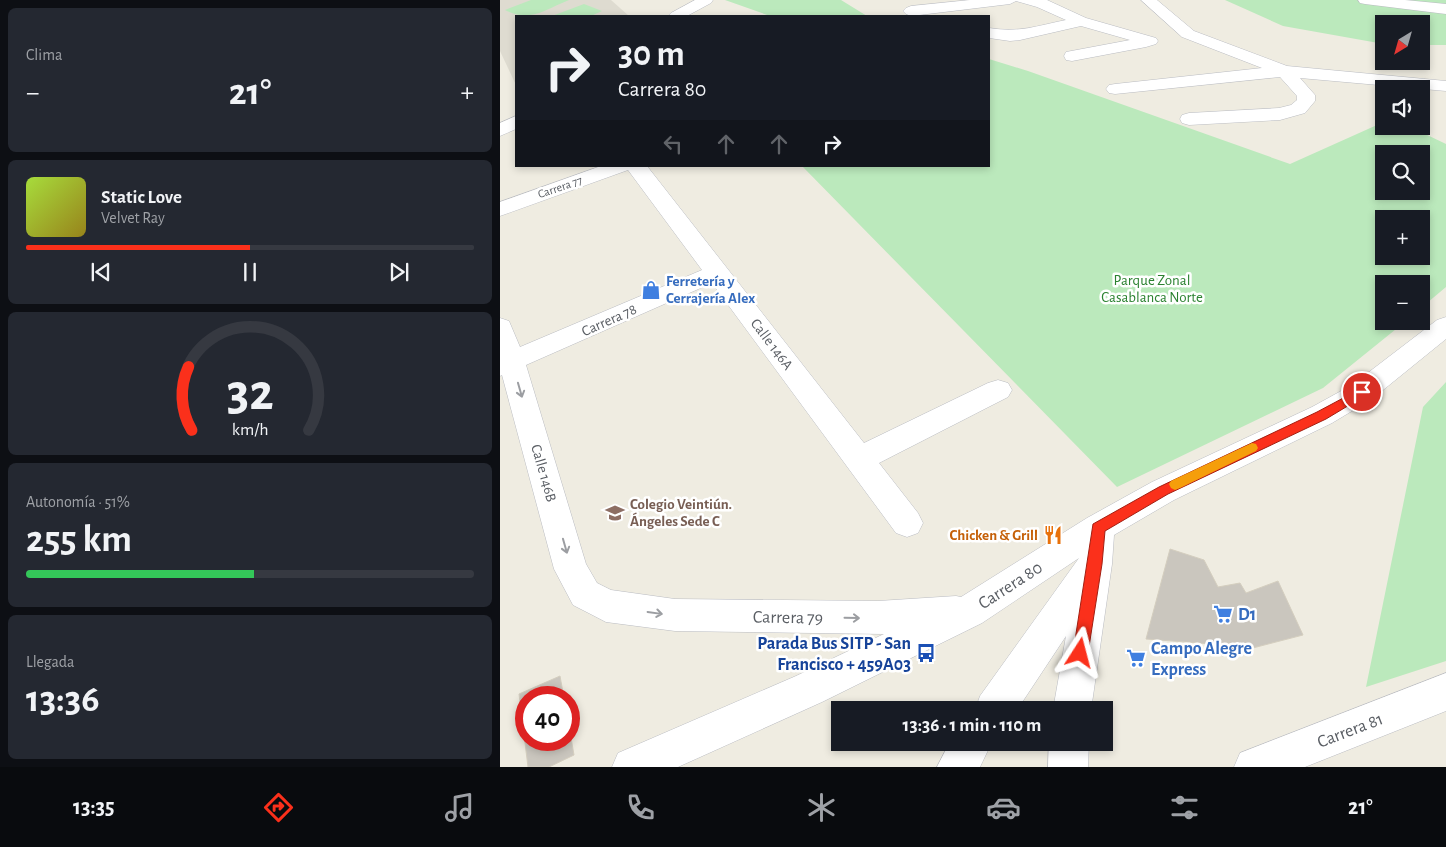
<!DOCTYPE html>
<html lang="es">
<head>
<meta charset="utf-8">
<style>
  body { margin:0; font-family:"Alegreya Sans",sans-serif; background:#242831; color:#f1f3f6; height:100vh; display:flex; flex-direction:column; font-size:19px; white-space:nowrap }
  * { box-sizing:border-box; margin:0 }
  p { font-size:16px; color:#9ea1a6 }
  .icon { flex:none; width:28px; height:28px; fill:none; stroke:currentColor; stroke-width:2; stroke-linecap:round; stroke-linejoin:round }
  .map { position:relative; flex:1; overflow:hidden }
  .sheet { display:flex; flex-direction:column; gap:8px; padding:8px; background:#0d0f14; width:500px }
  .sheet>* { flex:none }
  .hud { position:absolute; left:15px; top:15px; width:475px; height:152px; border-radius:0px; box-shadow:0 2px 8px #0003; background:#171b24; color:#f1f3f6; overflow:hidden }
  .needle { width:32px; rotate:217deg }
  .buttons { position:absolute; left:875px; top:15px; display:grid; gap:10px }
  .buttons a { display:grid; place-items:center; width:55px; height:55px; border-radius:0px; background:#171b24; box-shadow:0 2px 8px #0003; font-size:25px }
  .speed { position:absolute; left:15px; top:686px; display:flex; gap:10px; font-size:25px; font-weight:700; text-align:center }
  .speed>* { display:grid; place-content:center; width:65px; height:65px; border-radius:50%; background:#171b24; box-shadow:0 2px 8px #0003; line-height:1 }
  .speed .limit { border:8px solid #d22; background:#fff; color:#111 }
  .pin { position:absolute; display:grid; place-items:center; width:42px; height:42px; color:#fff; margin:-21px; border:2px solid #fff; border-radius:50%; box-shadow:0 1px 5px #0007 }
  .me { position:absolute; width:55px; margin:-28px; rotate:9deg; stroke-linejoin:round; filter:drop-shadow(0 0 4px #0008) }
  .turn { display:flex; align-items:center; gap:18px; height:105px; padding:0 20px; font-size:22px }
  .turn .icon { width:65px; height:65px; stroke-width:2.5 }
  .turn b { display:block; font-size:35px; line-height:42px }
  .lanes { display:flex; align-items:center; height:48px; padding:0 20px; background:#0003; justify-content:center; gap:25px; direction:ltr }
  .lanes .off { opacity:.35 }
  .big { font-size:38px; font-weight:600; line-height:1.1 }
  .sheet .widget { flex:1; display:flex; flex-direction:column; justify-content:center; gap:8px; min-width:0; padding:0 18px; border-radius:8px; background:#242831 }
  .sheet .dial { align-items:center; gap:0 }
  .dial svg { height:130px; overflow:visible; fill:none; stroke:#363941; stroke-width:7; stroke-linecap:round; text-anchor:middle }
  .dial text { fill:#f1f3f6; stroke:none }
  .song { display:flex; align-items:center; gap:15px }
  .cover { width:60px; height:60px; border-radius:8px; background:linear-gradient(135deg,hsl(80 70% 55%),hsl(50 70% 35%)) }
  .played { height:5px; border-radius:2px; background:linear-gradient(90deg,#fb301b 50%,#363941 50%) }
  .keys { display:flex; justify-content:space-around; direction:ltr }
  .heat { display:flex; justify-content:space-between; align-items:center; font-size:28px; direction:ltr }
  .charge { height:8px; border-radius:4px; background:linear-gradient(90deg,#34c759 51%,#363941 0) }
  .trip { position:absolute; left:331px; top:701px; width:282px; height:50px; border-radius:0px; background:#171b24; box-shadow:0 2px 8px #0003; font-weight:600; line-height:50px; text-align:center }
  .dock { display:flex; height:80px; justify-content:space-around; align-items:center; background:#090b0e; color:#9ea1a6 }
  .dock .icon { width:35px; height:35px }
  .dock .active { color:#fb301b }
  .dock b { font-size:22px; color:#f1f3f6 }
  main { display:flex; flex:1; min-height:0 }
  .map>svg:first-child { display:block }
  .education { fill:#dedbd0 }
  .green { fill:#bbe9bc; fill-rule:evenodd }
  .building { fill:#cac6be; stroke:#d4cebf }
  .lines { fill:none; stroke-linecap:round; stroke-linejoin:round }
  .minor-casing { stroke:#babcc2; stroke-width:1 }
  .minor { fill:#fff; fill-rule:evenodd }
  .oneway { stroke:#9c9ea2 }
  .route { fill:#fb301b; stroke:#a31f12 }
  .slow { fill:#f59e0b }
  .labels { text-anchor:middle; stroke-width:5; stroke-linejoin:round; paint-order:stroke }
  .far-street-label { font-size:12px; fill:#5a5e64; stroke:#fff }
  .park-label { font-size:15px; fill:#2b8230; stroke:#fff }
  .shop-label { font-size:15px; font-weight:bold; fill:#366cbe; stroke:#fff; text-anchor:start }
  .street-label { font-size:15px; fill:#5a5e64; stroke:#fff }
  .education-label { font-size:15px; font-weight:bold; fill:#785e54; stroke:#fff; text-anchor:start }
  .food-label { font-size:15px; font-weight:bold; fill:#c56008; stroke:#fff; text-anchor:end }
  .near-street-label { font-size:18px; fill:#5a5e64; stroke:#fff }
  .near-shop-label { font-size:18px; font-weight:bold; fill:#366cbe; stroke:#fff; text-anchor:start }
  .near-transit-label { font-size:18px; font-weight:bold; fill:#164399; stroke:#fff; text-anchor:end }
</style>
</head>
<body>
<main>
<section class="sheet">
<div class="widget"><p>Clima</p>
<div class="heat"><a>−</a><b class="big">21°</b><a>+</a></div>
</div>
<div class="widget">
<div class="song"><i class="cover"></i><div><b>Static Love</b><p>Velvet Ray</p></div></div>
<div class="played"></div>
<div class="keys"><svg class="icon" aria-label="previous" viewBox="0 0 24 24"><path d="M18 5L8 12l10 7zM5 5v14"/></svg><svg class="icon" aria-label="pause" viewBox="0 0 24 24"><path d="M8 5v14M16 5v14"/></svg><svg class="icon" aria-label="next" viewBox="0 0 24 24"><path d="M6 5l10 7-10 7zM19 5v14"/></svg></div>
</div>
<div class="widget dial"><svg viewBox="0 0 100 80">
<path d="M14 69A42 42 0 1 1 86 69"/>
<path d="M14 69A42 42 0 0 1 12 30" stroke="#fb301b"/>
<text x="50" y="56" font-size="32" font-weight="700">32</text>
<text x="50" y="72" font-size="11">km/h</text>
</svg></div>
<div class="widget"><p>Autonomía · 51%</p><b class="big">255 km</b><div class="charge"></div></div>
<div class="widget"><p>Llegada</p><b class="big">13:36</b></div>
</section>
<div class="map">
<svg width="946" height="767" viewBox="0 0 946 767">
  <rect width="100%" height="100%" fill="#efece1"/>
  <path class="education" d="M0,0h111l18,16h-113v69l-16,-34z"/>
  <path class="green" d="M31,0h38c-25,10 -39,23 -64,10z
    M225,0h116l26,16h-97z
    M725,0h221v45h-25v-21h-37v20l-101,-18z
    M84,4l18,7 -11,5h-39z
    M489,59l39,12 262,93 87,-39 24,1 20,6 25,12v143l-25,21v-24h-37v37h22l-83,67 -206,99 -315,-321h187zM884,154h37v37h-37zM884,219h37v37h-37z
    M946,382v279l-80,26 57,-280z"/>
  <path class="building" d="M670,549l34,11 14,27 22,-4 6,10 32,-12 25,54 -81,21 -10,-12 -66,-5z
    M60,676l4,22h-38v42h43v-14l5,29 -25,12h-21l-9,-73z"/>
  <g class="lines">
    <g class="minor-casing">
      <path id="minor" d="M195,0h18l-2,3 -24,13h-19l3,-3z
        M470,0h77l39,18 70,20 2,3 -2,3 -10,3 -74,14 -6,-1 -2,-4 2,-4 64,-12 -49,-14 -61,14 -10,1 -21,-3v-10c31,5 47,-2 77,-8l-29,-13 -21,-6 -6,3 -99,12 -5,-2 -3,-3 3,-3 5,-2z
        M641,0h16l37,31 93,35 159,15v10l-146,-13 15,17v6l-10,12 -25,7 -91,5 -7,-2 -2,-4 2,-4 7,-2 90,-5 12,-3 6,-5v-4l-17,-19 -165,17 -6,-1 -3,-4 3,-4 6,-1 147,-16 -80,-31z
        M858,0h47l41,4v10l-81,-10 -5,-1z
        M16,116v13l-16,7v-13z
        M101,166h46l217,277 124,-60 10,-3 10,3 4,7 -4,7 -129,66 39,50 5,10 -5,10 -11,4 -11,-4 -184,-250 -186,82 60,199 11,19 14,7 64,9 203,2 78,-5 5,1 126,-79 65,-36 160,-75 40,-22 85,-65 9,-3v22l-74,60 -40,24 -158,77 -60,35 -2,29 -21,146h-38l13,-74 -49,74h-42l5,-14 99,-138 -97,65 -160,79 -144,65h-66l6,-14 178,-77 88,-42 -209,-3 -69,-9 -33,-17 -19,-36 -52,-194 -2,1v-58l9,3 11,26 182,-77 -74,-100 -128,46v-14z
        M946,673v38l-141,56h-71l6,-14z
        M450,742h42l-12,25h-43z
        M549,742h40l-1,25h-40z"/>
    </g>
    <use href="#minor" class="minor"/>
  </g>
  <defs><path id="oneway-shaft" d="M-6 0H5M1.5-3L5.5 0L1.5 3" fill="none" stroke-width="1.6" stroke-linecap="round" stroke-linejoin="round" transform="scale(1.25)"/></defs>
  <g class="oneway">
    <use href="#oneway-shaft" transform="translate(20 390) rotate(74)"/>
    <use href="#oneway-shaft" transform="translate(65 546) rotate(74)"/>
    <use href="#oneway-shaft" transform="translate(155 613) rotate(8)"/>
    <use href="#oneway-shaft" transform="translate(352 618) rotate(1)"/>
  </g>
  <path class="route" d="M862,388l6,4 -2,3 -40,24 -158,75 -63,37 -3,33 -14,89 -2,5 -6,2 -5,-2 -2,-5 20,-129 66,-37 158,-75z"/>
  <path class="slow" d="M752,443l4,1 2,4 -2,3 -76,37 -5,2 -4,-2 -2,-4 2,-3z"/>
  <defs>
    <g id="shop-bare" transform="scale(1.5)"><path d="M-5-2.5h2.3a2.7 3.5 0 0 1 5.4 0H5L5.5 6h-11ZM-1.5-2.5h3a1.5 2.3 0 0 0-3 0Z" fill="#3f7fe0" stroke="#fff" stroke-width="2.5" paint-order="stroke"/></g>
    <g id="school-bare" transform="scale(1.5)"><path d="M0-5L7-2L0 1L-7-2ZM-4 1L0 2.5L4 1V4Q0 6-4 4Z" fill="#8d6e63" stroke="#fff" stroke-width="2.5" paint-order="stroke"/></g>
    <g id="restaurant-bare" transform="scale(1.5)"><path d="M-5-6h1v4h1v-4h1v4h1v-4h1v5L-1.5 .5V6h-2V.5L-5-1ZM5-6V6H3V1.5H1.5Q1.5-4 5-6Z" fill="#e8710a" stroke="#fff" stroke-width="2.5" paint-order="stroke"/></g>
    <g id="supermarket-bare" transform="scale(1.5)"><path d="M-6-5.5h2.5l.6 2H6L4.5 2H-2.5L-4.4-4H-6ZM-1.5 3.2a1.3 1.3 0 1 0 .1 0ZM3 3.2a1.3 1.3 0 1 0 .1 0Z" fill="#3f7fe0" stroke="#fff" stroke-width="2.5" paint-order="stroke"/></g>
    <g id="bus-bare" transform="scale(1.5)"><path d="M-5-6H5V4H4V6H2V4H-2V6H-4V4H-5ZM-3.5-4V0h7V-4ZM-3.5 1.2v1.5H-2V1.2ZM2 1.2v1.5H3.5V1.2Z" fill="#1a4fb4" stroke="#fff" stroke-width="2.5" paint-order="stroke"/></g>
  </defs>
  <g fill-rule="evenodd">
    <use href="#shop-bare" x="151" y="290"/>
    <use href="#school-bare" x="115" y="513"/>
    <use href="#restaurant-bare" x="553" y="535"/>
    <use href="#supermarket-bare" x="723" y="614"/>
    <use href="#bus-bare" x="426" y="653"/>
    <use href="#supermarket-bare" x="636" y="658"/>
  </g>
  <g class="labels">
    <g class="far-street-label">
      <text transform="translate(60 187) rotate(-19)" y="4">Carrera 77</text>
    </g>
    <g class="park-label">
      <text x="652" y="285">Parque Zonal<tspan x="652" dy="17">Casablanca Norte</tspan></text>
    </g>
    <g class="shop-label">
      <text x="166" y="286">Ferretería y<tspan x="166" dy="17">Cerrajería Alex</tspan></text>
    </g>
    <g class="street-label">
      <text transform="translate(109 320) rotate(-24)" y="5">Carrera 78</text>
      <text transform="translate(272 344) rotate(53)" y="5">Calle 146A</text>
      <text transform="translate(44 473) rotate(74)" y="5">Calle 146B</text>
    </g>
    <g class="education-label">
      <text x="130" y="509">Colegio Veintiún.<tspan x="130" dy="17">Ángeles Sede C</tspan></text>
    </g>
    <g class="food-label">
      <text x="538" y="540">Chicken &amp; Grill</text>
    </g>
    <g class="near-street-label">
      <text transform="translate(510 585) rotate(-33)" y="6">Carrera 80</text>
      <text transform="translate(288 617) rotate(1)" y="6">Carrera 79</text>
      <text transform="translate(850 730) rotate(-21)" y="6">Carrera 81</text>
    </g>
    <g class="near-shop-label">
      <text x="738" y="620">D1</text>
      <text x="651" y="654">Campo Alegre<tspan x="651" dy="21">Express</tspan></text>
    </g>
    <g class="near-transit-label">
      <text x="411" y="649">Parada Bus SITP - San<tspan x="411" dy="21">Francisco + 459A03</tspan></text>
    </g>
  </g>
</svg>
<div class="buttons">
<a><svg class="needle" viewBox="-14 -14 28 28"><path d="M0-13l5 13h-10z" fill="#e53935"/><path d="M0 13l5-13h-10z" fill="#9ea1a6"/></svg></a>
<a><svg class="icon" aria-label="sound" viewBox="0 0 24 24"><path d="M4 9h4l5-4v14l-5-4H4zM17 9q2 3 0 6"/></svg></a>
<a><svg class="icon" aria-label="search" viewBox="0 0 24 24"><circle cx="10" cy="10" r="6"/><path d="M15 15l6 6"/></svg></a>
<a>+</a>
<a>−</a>
</div>
<div class="speed"><div class="limit">40</div></div>
<div class="pin" style="left:862px;top:392px;background:#d93025"><svg class="icon" aria-label="arrive" viewBox="0 0 24 24"><path d="M6 21V4h12l-3 4 3 4H6"/></svg></div>
<svg class="me" style="left:580px;top:653px" viewBox="-20 -20 40 40"><path d="M0-17L14 15 0 8-14 15z" fill="#fb301b" stroke="#fff" stroke-width="4"/></svg>
<div class="trip">13:36 · 1 min · 110 m</div>
<div class="hud">
<div class="turn"><svg class="icon" aria-label="right" viewBox="0 0 24 24"><path d="M7 20v-9h11M14 6l5 5-5 5"/></svg><div><b>30 m</b>Carrera 80</div></div>
<div class="lanes"><svg class="icon off" aria-label="left" viewBox="0 0 24 24"><path d="M17 20v-9H6M10 6l-5 5 5 5"/></svg><svg class="icon off" aria-label="ahead" viewBox="0 0 24 24"><path d="M12 20V5M6 11l6-6 6 6"/></svg><svg class="icon off" aria-label="ahead" viewBox="0 0 24 24"><path d="M12 20V5M6 11l6-6 6 6"/></svg><svg class="icon" aria-label="right" viewBox="0 0 24 24"><path d="M7 20v-9h11M14 6l5 5-5 5"/></svg></div>
</div>
</div>
</main>
<nav class="dock">
<b>13:35</b>
<svg class="icon active" aria-label="directions" viewBox="0 0 24 24"><path d="M12 3l9 9-9 9-9-9zM9 14v-3h6M13 9l2 2-2 2"/></svg>
<svg class="icon" aria-label="music" viewBox="0 0 24 24"><path d="M9 18V5l10-2v13"/><circle cx="6" cy="18" r="3"/><circle cx="16" cy="16" r="3"/></svg>
<svg class="icon" aria-label="phone" viewBox="0 0 24 24"><path d="M5 4h4l2 5-3 2q2 4 5 5l2-3 5 2v4C11 20 4 13 5 4z"/></svg>
<svg class="icon" aria-label="climate" viewBox="0 0 24 24"><path d="M12 3v18M4 7l16 10M4 17L20 7"/></svg>
<svg class="icon" aria-label="car" viewBox="0 0 24 24"><path d="M5 17H2v-5l4-1 3-4h7l3 4 3 1v5h-3M9 17h6M6 11h13"/><circle cx="7" cy="17" r="2"/><circle cx="17" cy="17" r="2"/></svg>
<svg class="icon" aria-label="filters" viewBox="0 0 24 24"><path d="M4 7h16M4 17h16"/><circle cx="9" cy="7" r="2"/><circle cx="15" cy="17" r="2"/></svg>
<b>21°</b>
</nav>
</body>
</html>
